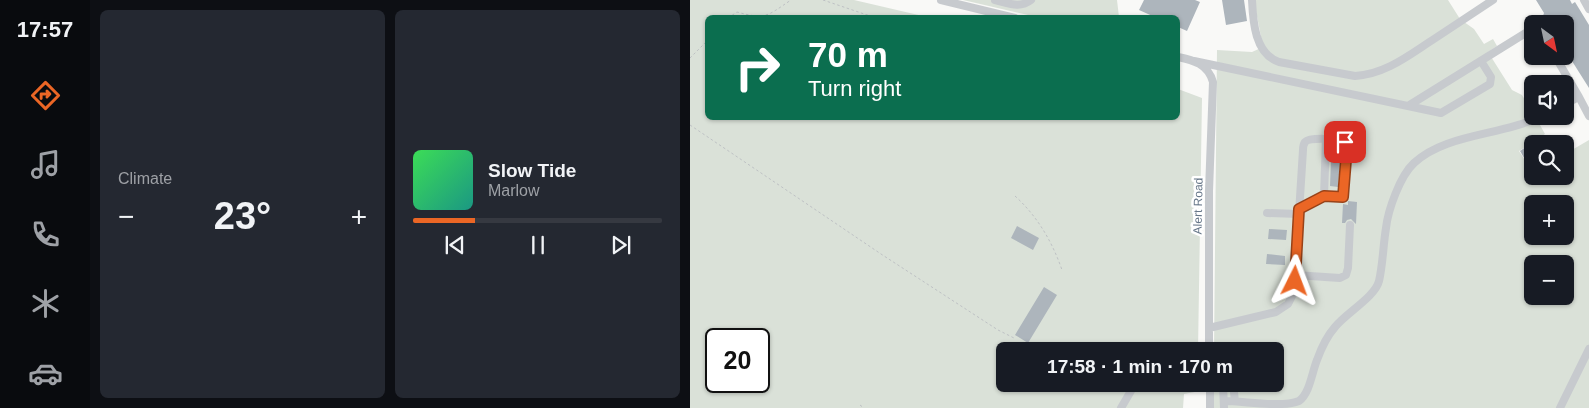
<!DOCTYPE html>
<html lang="en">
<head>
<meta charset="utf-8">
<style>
  body { margin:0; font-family:Arial,sans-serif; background:#242831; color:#f1f3f6; height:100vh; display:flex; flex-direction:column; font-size:19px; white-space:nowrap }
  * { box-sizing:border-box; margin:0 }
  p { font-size:16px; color:#9ea1a6 }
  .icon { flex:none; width:28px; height:28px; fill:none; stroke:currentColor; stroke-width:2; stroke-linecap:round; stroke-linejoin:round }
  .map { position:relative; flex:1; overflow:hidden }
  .details { display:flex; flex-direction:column; gap:10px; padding:10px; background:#0d0f14; width:600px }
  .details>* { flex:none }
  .hud { position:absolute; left:15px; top:15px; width:475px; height:105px; border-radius:8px; box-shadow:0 1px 4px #0004; background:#0b6e4f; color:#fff; overflow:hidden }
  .needle { width:32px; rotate:147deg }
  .fabs { position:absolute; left:834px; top:15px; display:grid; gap:10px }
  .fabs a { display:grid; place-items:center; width:50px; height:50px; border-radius:8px; background:#171b24; box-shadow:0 1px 4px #0004; font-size:25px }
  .speed { position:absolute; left:15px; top:328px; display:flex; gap:10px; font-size:25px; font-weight:700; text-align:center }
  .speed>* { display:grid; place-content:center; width:65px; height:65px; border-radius:50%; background:#171b24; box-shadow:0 1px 4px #0004; line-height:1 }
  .speed .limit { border:2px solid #111; border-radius:8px; background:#fff; color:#111 }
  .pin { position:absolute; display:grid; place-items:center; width:42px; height:42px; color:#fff; margin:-21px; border-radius:10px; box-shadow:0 2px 8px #0006 }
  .me { position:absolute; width:55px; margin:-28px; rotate:3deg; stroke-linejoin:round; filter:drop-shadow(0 0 4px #0008) }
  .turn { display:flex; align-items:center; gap:18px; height:105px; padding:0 20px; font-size:22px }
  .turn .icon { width:65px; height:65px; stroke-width:2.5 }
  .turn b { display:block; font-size:35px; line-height:42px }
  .big { font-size:38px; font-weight:600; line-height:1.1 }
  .details .tile { flex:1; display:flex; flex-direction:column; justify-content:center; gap:8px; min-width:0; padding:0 18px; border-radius:8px; background:#242831 }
  .song { display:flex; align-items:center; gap:15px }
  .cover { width:60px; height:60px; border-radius:8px; background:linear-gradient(135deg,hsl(130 70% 55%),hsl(170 70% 35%)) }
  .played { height:5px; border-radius:2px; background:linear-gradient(90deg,#eb6625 25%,#363941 25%) }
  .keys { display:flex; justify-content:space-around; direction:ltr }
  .heat { display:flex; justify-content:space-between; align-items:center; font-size:28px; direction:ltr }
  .details .tiles { flex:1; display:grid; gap:10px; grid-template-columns:repeat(2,1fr) }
  .trip { position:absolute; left:306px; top:342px; width:288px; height:50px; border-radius:8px; background:#171b24; box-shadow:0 1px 4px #0004; font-weight:600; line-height:50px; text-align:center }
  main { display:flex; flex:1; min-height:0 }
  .tab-bar { display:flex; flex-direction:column; width:90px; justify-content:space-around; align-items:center; background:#090b0e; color:#9ea1a6 }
  .tab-bar .icon { width:35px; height:35px }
  .tab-bar .selected { color:#eb6625 }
  .tab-bar b { font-size:22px; color:#f1f3f6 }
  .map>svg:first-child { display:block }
  .green { fill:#dae1d8; fill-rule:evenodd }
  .building { fill:#adb5bc }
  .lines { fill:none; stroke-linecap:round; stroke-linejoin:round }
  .path { stroke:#bec1c4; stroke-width:1; stroke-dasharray:2.5 2.5; stroke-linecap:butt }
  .minor { stroke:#c7cace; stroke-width:8 }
  .route-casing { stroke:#994218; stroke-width:12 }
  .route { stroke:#eb6625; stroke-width:9 }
  .labels { text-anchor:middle; stroke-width:5; stroke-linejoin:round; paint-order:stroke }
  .street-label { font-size:12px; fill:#677789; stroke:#fff }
</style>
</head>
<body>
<main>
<nav class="tab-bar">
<b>17:57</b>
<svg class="icon selected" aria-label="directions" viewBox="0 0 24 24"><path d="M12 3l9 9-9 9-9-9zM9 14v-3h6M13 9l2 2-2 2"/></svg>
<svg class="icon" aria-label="music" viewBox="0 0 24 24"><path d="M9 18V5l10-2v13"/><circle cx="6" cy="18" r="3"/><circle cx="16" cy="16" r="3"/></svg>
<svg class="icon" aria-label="phone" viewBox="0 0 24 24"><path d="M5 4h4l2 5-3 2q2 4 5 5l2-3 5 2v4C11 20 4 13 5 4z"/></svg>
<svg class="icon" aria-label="climate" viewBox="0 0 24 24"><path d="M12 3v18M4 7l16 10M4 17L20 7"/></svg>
<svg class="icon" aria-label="car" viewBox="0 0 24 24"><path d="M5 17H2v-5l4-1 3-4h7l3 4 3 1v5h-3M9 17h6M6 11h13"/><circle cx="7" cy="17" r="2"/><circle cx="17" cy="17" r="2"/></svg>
</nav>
<section class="details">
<div class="tiles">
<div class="tile"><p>Climate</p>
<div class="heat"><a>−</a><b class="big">23°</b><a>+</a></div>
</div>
<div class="tile">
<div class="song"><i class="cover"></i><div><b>Slow Tide</b><p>Marlow</p></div></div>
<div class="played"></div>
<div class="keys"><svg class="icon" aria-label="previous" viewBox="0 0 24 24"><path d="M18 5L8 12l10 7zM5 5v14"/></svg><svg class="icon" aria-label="pause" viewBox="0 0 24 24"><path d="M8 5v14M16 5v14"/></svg><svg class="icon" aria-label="next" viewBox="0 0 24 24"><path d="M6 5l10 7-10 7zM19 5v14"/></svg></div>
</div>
</div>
</section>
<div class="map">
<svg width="899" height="408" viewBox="0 0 899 408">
  <rect width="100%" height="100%" fill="#f9f9f7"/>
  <path class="green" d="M0,0h164l73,17 -219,1v100h470v-29l24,9 -4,253h-193v33h194l1,7 -16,3 -1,14h-493zM26,339h43v42h-43z
    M273,0h154l2,17h-82z
    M563,0h195l12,19 14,10 10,15 9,-5 4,7 -9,6 24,38 10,5 10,17v4h3l10,18 -26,17 7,11 6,-3v17h33v-22l24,-14v268h-375v-24h61v-33h-61l3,-301 35,2 11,-5 -8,-41zM842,204h33v32h-33zM842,264h33v32h-33z"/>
  <path class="building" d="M454,0h51l5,2 -13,29 -9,-4v-9h-21l-18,-8z
    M532,0h22l3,21 -21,4z
    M846,0h34l2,4 3,-2 14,23v63l-24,-38v-26h-14l-8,-8 1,-3z
    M842,143v14l-6,4 -6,-10z
    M641,161l9,1 -2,25 -8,-1z
    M658,201l9,1 -1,22 -5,-5 -4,1 -2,3h-3l1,-19 5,1z
    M327,226l22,12 -6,12 -22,-12z
    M579,229l18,1 -1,10 -18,-1z
    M577,254l18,2v9l-19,-1z
    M354,287l13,8 -29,48 -13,-8z"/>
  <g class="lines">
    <path class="path" d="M133,0l53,18
      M38,18l9,-6c29,8 30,4 54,-12
      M0,58l18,-18
      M0,125l191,129 117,76 16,8
      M325,196c22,20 37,45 47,74
      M170,405l4,3"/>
    <path class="minor" d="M251,0l74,18
      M305,0c13,3 25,9 36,0
      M562,0c1,22 3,54 27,62l76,14c31,-2 54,-21 79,-37 20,-13 39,-26 59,-39
      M894,0l5,9
      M865,56l24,41
      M488,57c15,3 30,7 35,25l-4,109v160
      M504,61l247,52 49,-29 1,-7 -10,-16
      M875,104l14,-7 10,19
      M718,106l124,-77
      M634,196l2,-57
      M577,213l32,1
      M605,275l45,3 6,-3 2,-7 2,-43
      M519,328l67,-16 12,-8 6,-12 9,-142c0,-3 0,-5 2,-8 5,-5 31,-3 38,-1l4,6 -4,50 -19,-1 -25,13
      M533,384l1,24
      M543,384l2,17
      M534,401c21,0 57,7 75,0 11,-8 13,-29 18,-41 4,-11 10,-24 18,-33 11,-14 40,-30 44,-46 4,-17 4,-35 7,-53 2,-18 14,-52 28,-65 32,-30 88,-27 127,-47
      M431,408l14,-24
      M520,408v-24
      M870,408l29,-59"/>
  </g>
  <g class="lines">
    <g class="route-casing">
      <path id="route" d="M605,281l4,-72 25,-13 19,1 4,-50 -2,-5"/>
    </g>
    <use href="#route" class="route"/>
  </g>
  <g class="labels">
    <g class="street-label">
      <text transform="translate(508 206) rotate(-89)" y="4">Alert Road</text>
    </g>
  </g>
</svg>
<div class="fabs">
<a><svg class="needle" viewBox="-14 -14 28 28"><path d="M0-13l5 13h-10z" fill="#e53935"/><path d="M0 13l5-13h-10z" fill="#9ea1a6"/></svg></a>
<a><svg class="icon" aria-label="sound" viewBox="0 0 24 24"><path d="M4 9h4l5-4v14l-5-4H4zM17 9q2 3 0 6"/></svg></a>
<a><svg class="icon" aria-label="search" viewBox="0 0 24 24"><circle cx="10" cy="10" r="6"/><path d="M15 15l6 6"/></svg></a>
<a>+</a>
<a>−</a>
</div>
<div class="speed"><div class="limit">20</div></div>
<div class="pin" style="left:655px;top:142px;background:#d93025"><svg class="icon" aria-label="arrive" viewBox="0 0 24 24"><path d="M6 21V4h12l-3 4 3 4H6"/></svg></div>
<svg class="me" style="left:605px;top:281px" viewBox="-20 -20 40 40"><path d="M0-17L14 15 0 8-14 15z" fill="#eb6625" stroke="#fff" stroke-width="4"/></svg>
<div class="trip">17:58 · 1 min · 170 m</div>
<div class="hud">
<div class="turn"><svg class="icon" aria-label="right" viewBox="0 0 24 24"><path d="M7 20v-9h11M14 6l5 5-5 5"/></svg><div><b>70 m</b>Turn right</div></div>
</div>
</div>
</main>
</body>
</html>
